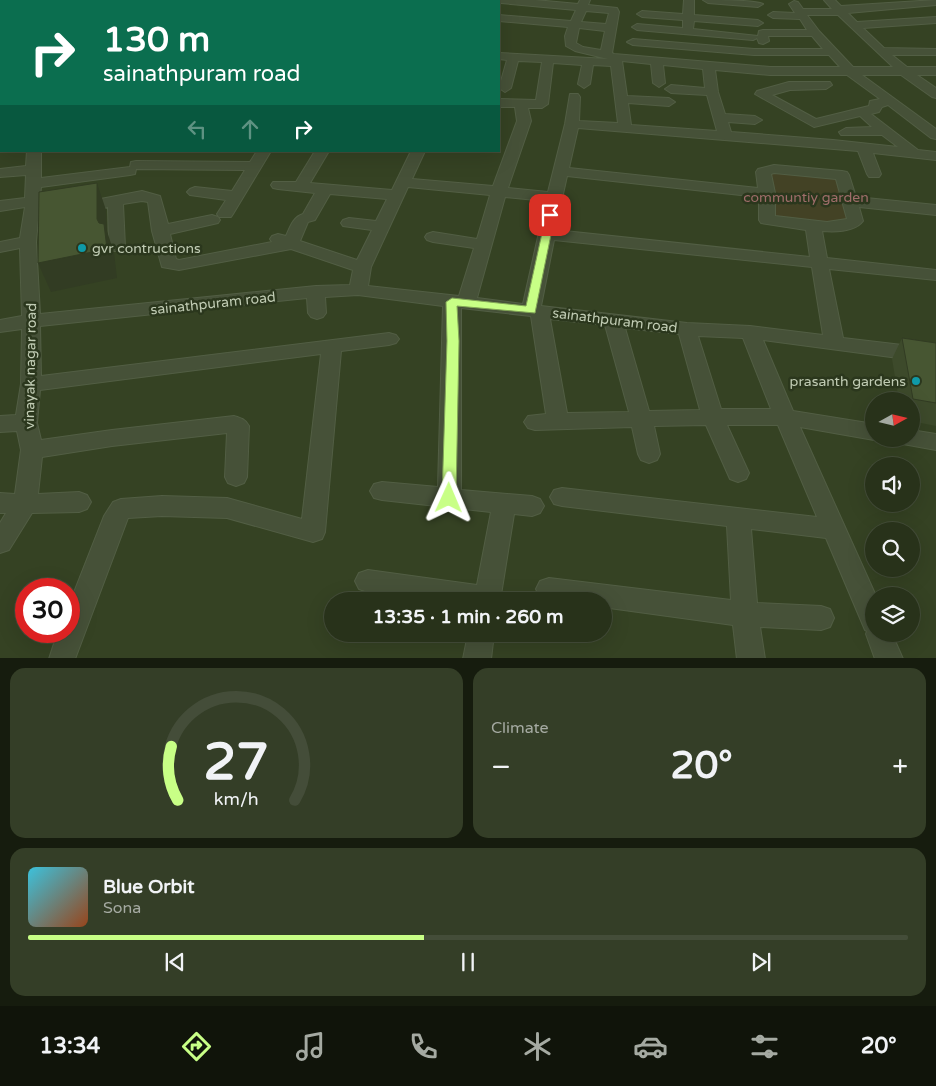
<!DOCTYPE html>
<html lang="en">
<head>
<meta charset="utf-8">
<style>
  body { margin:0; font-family:"Varela Round",sans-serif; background:#343e27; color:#f1f3f6; height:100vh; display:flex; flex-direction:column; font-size:19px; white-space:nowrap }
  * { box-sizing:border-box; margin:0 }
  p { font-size:16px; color:#a5aaa2 }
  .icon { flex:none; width:28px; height:28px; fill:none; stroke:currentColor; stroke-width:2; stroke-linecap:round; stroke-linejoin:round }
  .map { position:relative; height:658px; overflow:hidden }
  .sheet { display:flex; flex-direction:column; gap:10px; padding:10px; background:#161c0e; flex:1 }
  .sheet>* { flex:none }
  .banner { position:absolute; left:0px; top:0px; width:500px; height:152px; box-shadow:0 5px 20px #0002,0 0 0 1px #444d39; background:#0b6e4f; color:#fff; overflow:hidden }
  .needle { width:32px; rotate:82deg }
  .fabs { position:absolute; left:865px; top:392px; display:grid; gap:10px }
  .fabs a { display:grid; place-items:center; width:55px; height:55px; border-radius:50%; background:#28321a; box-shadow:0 5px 20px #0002,0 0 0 1px #444d39; font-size:25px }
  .speed { position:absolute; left:15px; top:578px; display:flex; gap:10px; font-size:25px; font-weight:700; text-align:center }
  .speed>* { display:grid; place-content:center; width:65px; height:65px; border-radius:50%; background:#28321a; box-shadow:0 5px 20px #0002,0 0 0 1px #444d39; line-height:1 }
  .speed .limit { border:8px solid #d22; background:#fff; color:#111 }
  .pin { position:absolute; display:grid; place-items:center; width:42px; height:42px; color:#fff; margin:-21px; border-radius:10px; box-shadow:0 2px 8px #0006 }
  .me { position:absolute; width:55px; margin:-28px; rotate:1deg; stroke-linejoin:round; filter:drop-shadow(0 0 4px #0008) }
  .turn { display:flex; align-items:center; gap:18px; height:105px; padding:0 20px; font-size:22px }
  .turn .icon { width:65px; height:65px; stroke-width:2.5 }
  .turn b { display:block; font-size:35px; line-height:42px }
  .lanes { display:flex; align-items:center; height:48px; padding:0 20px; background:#0003; justify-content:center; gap:25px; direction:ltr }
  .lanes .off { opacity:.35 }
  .big { font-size:38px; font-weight:700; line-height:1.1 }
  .sheet .card { flex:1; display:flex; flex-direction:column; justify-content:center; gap:8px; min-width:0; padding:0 18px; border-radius:15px; background:#343e27 }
  .sheet .dial { align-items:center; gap:0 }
  .dial svg { height:130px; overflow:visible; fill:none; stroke:#444d39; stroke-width:7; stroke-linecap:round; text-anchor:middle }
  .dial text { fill:#f1f3f6; stroke:none }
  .song { display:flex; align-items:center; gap:15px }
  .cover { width:60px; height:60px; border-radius:8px; background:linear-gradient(135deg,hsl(190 70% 55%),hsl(20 70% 35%)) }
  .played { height:5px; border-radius:2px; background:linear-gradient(90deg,#c8ff86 45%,#444d39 45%) }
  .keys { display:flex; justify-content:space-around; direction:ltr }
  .heat { display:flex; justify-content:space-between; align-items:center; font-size:28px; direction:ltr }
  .sheet .tiles { flex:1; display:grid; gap:10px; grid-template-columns:1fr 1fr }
  .card:last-child { grid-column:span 2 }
  .trip { position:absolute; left:324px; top:592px; width:288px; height:50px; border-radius:25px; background:#28321a; box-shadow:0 5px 20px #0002,0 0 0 1px #444d39; font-weight:700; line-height:50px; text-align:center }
  .dock { display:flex; height:80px; justify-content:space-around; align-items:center; background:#10140a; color:#a5aaa2 }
  .dock .icon { width:35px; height:35px }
  .dock .active { color:#c8ff86 }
  .dock b { font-size:22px; color:#f1f3f6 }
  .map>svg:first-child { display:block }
  .green { fill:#434225 }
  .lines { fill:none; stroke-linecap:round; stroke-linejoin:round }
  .minor-casing { stroke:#525e44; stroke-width:2 }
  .minor { fill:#465138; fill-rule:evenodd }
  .wall { fill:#3d4a2b }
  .shaded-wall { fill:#323c23 }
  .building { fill:#475632; stroke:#323c23 }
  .route { fill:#c8ff86; stroke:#82a657 }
  .culture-dot { fill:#0f9aa8; stroke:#2b371d; stroke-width:2 }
  .labels { text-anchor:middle; stroke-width:5; stroke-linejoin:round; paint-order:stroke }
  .park-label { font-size:14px; fill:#9f6d6a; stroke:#2b371d }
  .poi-label { font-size:14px; fill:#c1ccb4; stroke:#2b371d; text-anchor:start }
  .street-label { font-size:14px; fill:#c1ccb4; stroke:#2b371d }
</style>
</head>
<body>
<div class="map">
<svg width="936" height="659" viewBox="0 0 936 659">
  <rect width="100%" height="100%" fill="#354223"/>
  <path class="green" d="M766,170l73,5 12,50 -84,-5z"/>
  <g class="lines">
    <g class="minor-casing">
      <path id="minor" d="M97,0h10v1h-10z
        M245,0h21l1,1h-21z
        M496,0h39l43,4 2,-4h10l-2,5 29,3 2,4 -7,41 2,1 156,13h70l-11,-12h-75l-121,-10 -6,-3 6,-3 121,10h69l-11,-13h-44l1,5 -6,3 -4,-1 -2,-5 -4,2 -116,-10 -5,-3 5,-3 46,4v-8l-41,-3 -5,-3 5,-3 41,3 1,-14h10v15l64,5 5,3 -5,3 -64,-5 -1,8 65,7 1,-5 4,-1h44l-7,-11 -27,-1 -5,-3 5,-3 22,1 -6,-9 5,-3 4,1 5,7h29l-8,-9h11l6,6 95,-6v5l-88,8 9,9 79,-5v6l-73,5 21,20 52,1v6h-44l15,12h29v8h-19l19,13v10l-4,-1 -31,-22h-39l74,54v10l-5,-1 -43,-33 -6,2 -3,5 -8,2 47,36 18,2v8l-63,-7 8,21 -2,3h-10l-2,-3 -9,-23 -280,-23 -9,40 189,20 -2,-16 2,-3 16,-4 68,6 5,1 2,3 7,22 80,8v10l-77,-8 4,14c-8,11 -28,11 -41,10l5,27 109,12v10l-107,-11 14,69 93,11v14l-173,-23 30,71 81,13v15h4l-4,1 -74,-13 76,169h-2v38h18l11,25h-28l-9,-25 1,-3 -2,-1 -39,-92 -75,-9 6,74 64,3 9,3 4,9 -4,9 -9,3 -61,-3 5,32h-28l-4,-34 -131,-18v-6h-47l-15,-4 -4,-8 4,-8 9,-3 182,22 -4,-74 -165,-20 -8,-2 -4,-7 4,-7 8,-2 255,29 -39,-92h-51l22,48 -3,6 -8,3 -8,-3 -24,-54 -52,1 6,28 -3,6 -8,3 -8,-3 -3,-6 -6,-27 -97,3 -7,-2 -4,-6 4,-6 18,-2 -15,-98 -70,-8v182l71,6 8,3 4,7 -4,7 -8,3 -18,-2 -14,87h-70l-62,-9 -9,-3 -4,-8 4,-8 9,-3 109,15 14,-73 -109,-12 -8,-2 -4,-7 4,-7 8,-2 56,5 5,-181 -85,-11 -33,2 1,16 -3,4 -6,2 -6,-2 -3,-4 -1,-15 -267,28 1,50 348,-43 7,2 3,4 -3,4 -7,2 -48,6 -16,181 -3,7 -9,3 -86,-24 -65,-2 -34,2 -53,141h-26l9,-28h11v-26l35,-89 9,-14 8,-3 41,-3 65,2 75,21 19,-165 -281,36 -3,33 4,17 71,-10 122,-14c7,2 11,3 15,10l-2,51 -3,6 -8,3 -8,-3 -3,-6 2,-44 -115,13 -70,11 -4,37 41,-2 8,3 4,7 -4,7 -8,3 -47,1 -23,37 -9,3v-30l6,-10h-6v-20l15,1 6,-44 -4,-19 -17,1v-16l16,-1 5,-31 1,-55 -22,3v-12l22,-4 -2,-68 -20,4v-10l20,-4 5,-31 -25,4v-10l25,-3 1,-23 -26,2v-8l26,-3 1,-15h14v27l89,-11 1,-5 5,-1 114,1 7,-11h14l-38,63 -2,3h-12l-2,-3 9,-14 -36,-5 -3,-3 3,-3 5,-2 37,4 13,-21 -109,-1 -1,5 -5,1 -89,12 -5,55 4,72 276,-28 34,-1 3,-15 -62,-21 -112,21 -17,-3 -10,-36 -4,-29 -6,-1 -19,3 2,43 -2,4h-12l-2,-4 -1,-40 -28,6 -5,-2 -3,-3 3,-3 5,-2 62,-12 18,5 8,28 44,-9 6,2 2,3 -2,3 -48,11 6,25 3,1 93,-18 -2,-3 2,-3 6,-2 8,2c4,-9 7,-19 17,-22l12,-21 -37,-4 -5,-1 -2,-3 2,-3h23l19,-31h14l-19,32 82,7 19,-39h14l-13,28 81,7 24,-65 -2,-14h-16v-8l37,1 6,-38 -24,-1 -7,27 -6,4 -6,-4 8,-28 -8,-1v-6l109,6 -33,-8 -9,-5 -1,-10 3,-9 -69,-6v-6l72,6 5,-11 -75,-7zM586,11l23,2 -3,11 -25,-2zM807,15h31l55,52h-40l-34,-36zM579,28l26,3 -4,19 -18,-3 -7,-4zM622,61l29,3 2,19 6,4 6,-4 -2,-18 40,4 2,19 -34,-3 -6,4 6,4 36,2 10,36 -86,-6 -3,-22 41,3 6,-4 -6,-4 -42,-2zM553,63l29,2 -4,19 6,4 6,-4 3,-19 18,1 7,57 -39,-2 1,-24 -2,-3h-8l-5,30 -17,68 -40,-4 23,-67 -3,-13h14l6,-4zM715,70l55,5h77l33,24 -10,2 -1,5 -53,13 -44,-24 18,-5 36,-1 6,-4 -2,-3h-41l-32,9 -2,3 59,33 46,-11 12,11 -26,1 -7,4 2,3h41l16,12 -65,-7 -102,-8 -3,-10 27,2 7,-4 -7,-4 -30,-2 -7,-22zM774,173l62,6 11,40 -20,3 -52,-6v-23l-4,-19zM567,176l192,21v23l2,3 45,7 4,27 -255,-27zM408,187l82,8 -13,44 -44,-7 -6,2 -2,3 2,3 6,2 41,6 -15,48 -91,-10 3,-19zM330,194l57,5 -11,22 -27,-3 -6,2 -2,3 2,3 29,4 -15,30 -57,-19 8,-19 7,-2zM505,197l41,4 -23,103 -46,-6zM554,240l258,27 11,68 -73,-9 -63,-3 -146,-17zM550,319l55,6 24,87 -62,1zM625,328l54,6 21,76 -51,1zM698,336l45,2 28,71h-50z
        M703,0c13,0 51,0 60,4l-5,3 -50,-4z
        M0,123h1v8h-1z
        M911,430l25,4v16l-33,-6 -2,-5h10z
        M468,634h26l-3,25h-28z"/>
    </g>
    <use href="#minor" class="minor"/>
  </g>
  <path class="wall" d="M0,46h1v58h-1z
    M902,338l34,5v83l-25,-5v-20h-12l-7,-42z"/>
  <path class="shaded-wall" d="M97,183l9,27 1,21 7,22 3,25 -66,14 -13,-29 59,-44z"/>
  <path class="building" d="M0,46h1v40h-1z
    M97,183v36l2,4 5,1 3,25 -69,14 1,-71z
    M902,338l34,5v60l-23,-4z"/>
  <path class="route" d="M550,212l5,3 -20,98 -78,-7 2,35 -3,157 -2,4 -5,2 -5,-2 -2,-4 5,-157 -1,-39 6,-4 74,8 20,-91z"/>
  <g class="culture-dot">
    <circle cx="82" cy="248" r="5"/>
    <circle cx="916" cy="381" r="5"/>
  </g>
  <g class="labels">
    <g class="park-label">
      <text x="806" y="202">communtiy garden</text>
    </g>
    <g class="poi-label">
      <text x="92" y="253">gvr contructions</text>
      <text x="906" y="386" text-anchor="end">prasanth gardens</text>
    </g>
    <g class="street-label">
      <text transform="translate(213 303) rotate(-6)" y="5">sainathpuram road</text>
      <text transform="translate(615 320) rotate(7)" y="5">sainathpuram road</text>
      <text transform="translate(30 366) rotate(-89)" y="5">vinayak nagar road</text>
    </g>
  </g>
</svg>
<div class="fabs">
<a><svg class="needle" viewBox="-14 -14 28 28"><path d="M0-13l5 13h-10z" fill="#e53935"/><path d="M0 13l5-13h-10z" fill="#a5aaa2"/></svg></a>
<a><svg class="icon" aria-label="sound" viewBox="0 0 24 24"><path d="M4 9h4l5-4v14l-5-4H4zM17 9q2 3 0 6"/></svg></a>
<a><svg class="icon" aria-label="search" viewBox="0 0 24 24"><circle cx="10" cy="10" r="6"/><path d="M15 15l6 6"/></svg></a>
<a><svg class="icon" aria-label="layers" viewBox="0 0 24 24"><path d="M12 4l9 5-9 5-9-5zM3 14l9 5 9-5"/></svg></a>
</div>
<div class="speed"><div class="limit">30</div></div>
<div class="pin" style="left:550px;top:215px;background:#d93025"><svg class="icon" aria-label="arrive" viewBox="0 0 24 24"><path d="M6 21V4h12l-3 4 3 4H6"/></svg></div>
<svg class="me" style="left:449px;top:498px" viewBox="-20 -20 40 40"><path d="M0-17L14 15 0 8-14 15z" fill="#c8ff86" stroke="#fff" stroke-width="4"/></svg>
<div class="trip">13:35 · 1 min · 260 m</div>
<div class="banner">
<div class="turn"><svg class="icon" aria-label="right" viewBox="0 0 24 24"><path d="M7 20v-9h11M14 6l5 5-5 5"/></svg><div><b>130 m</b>sainathpuram road</div></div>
<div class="lanes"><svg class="icon off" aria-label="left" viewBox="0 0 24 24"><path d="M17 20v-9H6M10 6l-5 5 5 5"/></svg><svg class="icon off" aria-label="ahead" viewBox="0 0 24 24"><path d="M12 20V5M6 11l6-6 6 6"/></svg><svg class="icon" aria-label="right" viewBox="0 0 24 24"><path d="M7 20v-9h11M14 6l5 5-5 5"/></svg></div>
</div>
</div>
<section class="sheet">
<div class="tiles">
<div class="card dial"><svg viewBox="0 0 100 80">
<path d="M14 69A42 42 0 1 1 86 69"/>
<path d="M14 69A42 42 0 0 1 10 36" stroke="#c8ff86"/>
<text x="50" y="56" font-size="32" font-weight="700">27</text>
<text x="50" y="72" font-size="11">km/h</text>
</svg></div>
<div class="card"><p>Climate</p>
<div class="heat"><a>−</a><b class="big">20°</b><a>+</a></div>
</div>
<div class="card">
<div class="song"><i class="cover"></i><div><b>Blue Orbit</b><p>Sona</p></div></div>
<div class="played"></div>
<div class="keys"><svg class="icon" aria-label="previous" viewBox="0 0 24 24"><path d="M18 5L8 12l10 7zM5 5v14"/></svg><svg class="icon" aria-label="pause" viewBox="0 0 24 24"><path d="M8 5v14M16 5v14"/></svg><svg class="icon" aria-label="next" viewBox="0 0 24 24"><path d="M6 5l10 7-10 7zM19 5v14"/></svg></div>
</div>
</div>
</section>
<nav class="dock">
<b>13:34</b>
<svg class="icon active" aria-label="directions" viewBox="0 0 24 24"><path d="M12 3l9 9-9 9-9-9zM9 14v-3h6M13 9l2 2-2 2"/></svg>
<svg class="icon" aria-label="music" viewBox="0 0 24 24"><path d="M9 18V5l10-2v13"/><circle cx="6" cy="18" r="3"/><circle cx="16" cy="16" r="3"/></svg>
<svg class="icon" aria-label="phone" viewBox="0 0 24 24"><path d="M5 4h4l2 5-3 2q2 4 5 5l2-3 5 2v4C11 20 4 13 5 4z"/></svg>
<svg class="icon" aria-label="climate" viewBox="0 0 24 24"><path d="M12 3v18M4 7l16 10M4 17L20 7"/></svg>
<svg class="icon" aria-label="car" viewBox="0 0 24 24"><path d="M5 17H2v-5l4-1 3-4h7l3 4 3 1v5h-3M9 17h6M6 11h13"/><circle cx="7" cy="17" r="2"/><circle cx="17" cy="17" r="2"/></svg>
<svg class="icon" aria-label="filters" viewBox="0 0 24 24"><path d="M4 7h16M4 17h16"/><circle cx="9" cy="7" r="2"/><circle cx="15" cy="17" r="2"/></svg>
<b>20°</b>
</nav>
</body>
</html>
